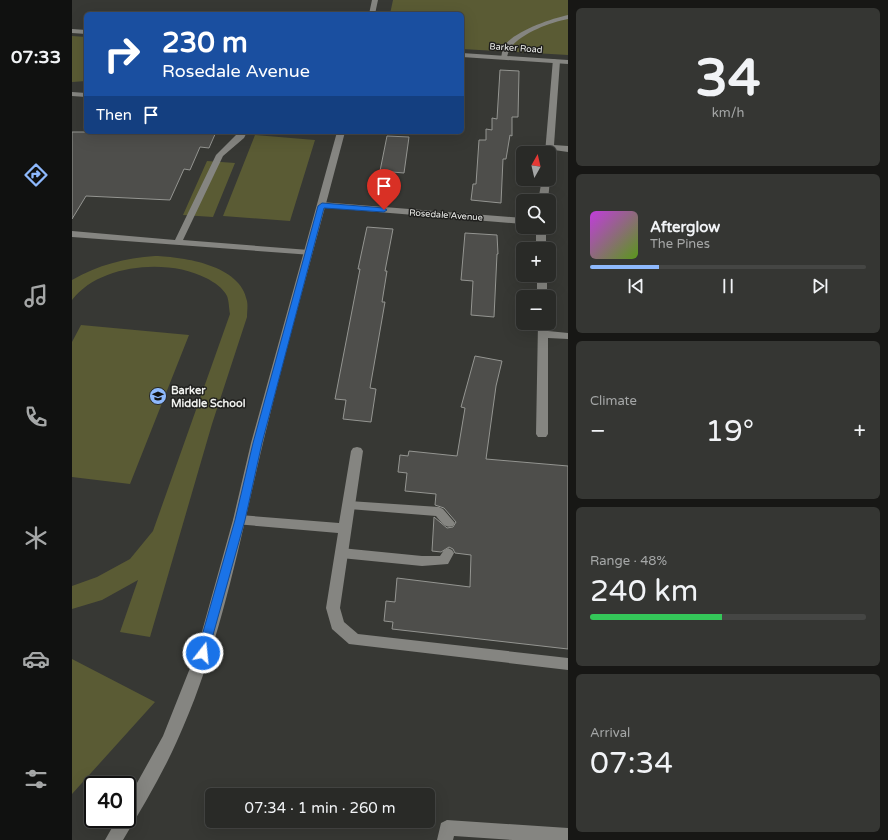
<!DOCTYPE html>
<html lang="en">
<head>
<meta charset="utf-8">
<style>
  body { margin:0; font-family:"Varela Round",sans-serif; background:#353633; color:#f1f3f6; height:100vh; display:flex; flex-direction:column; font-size:15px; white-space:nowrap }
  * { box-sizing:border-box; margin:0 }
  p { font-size:13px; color:#a5a7a7 }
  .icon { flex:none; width:22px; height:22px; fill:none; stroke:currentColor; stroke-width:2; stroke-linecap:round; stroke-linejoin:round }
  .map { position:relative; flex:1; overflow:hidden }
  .panel { display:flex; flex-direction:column; gap:8px; padding:8px; background:#171715; width:320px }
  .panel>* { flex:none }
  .top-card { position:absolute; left:12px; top:12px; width:380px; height:122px; border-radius:6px; box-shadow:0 4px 16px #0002,0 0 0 1px #454644; background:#1a4fa0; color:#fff; overflow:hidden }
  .needle { width:26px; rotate:8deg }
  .controls { position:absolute; left:444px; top:146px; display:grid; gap:8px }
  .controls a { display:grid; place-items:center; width:40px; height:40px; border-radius:6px; background:#292a27; box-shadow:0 4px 16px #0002,0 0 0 1px #454644; font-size:20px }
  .speed { position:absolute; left:12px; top:776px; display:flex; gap:8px; font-size:20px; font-weight:700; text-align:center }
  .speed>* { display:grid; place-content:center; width:52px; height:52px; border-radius:50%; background:#292a27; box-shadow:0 4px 16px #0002,0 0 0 1px #454644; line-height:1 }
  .speed .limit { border:2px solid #111; border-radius:6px; background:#fff; color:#111 }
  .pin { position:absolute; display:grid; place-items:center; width:34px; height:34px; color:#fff; margin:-41px -17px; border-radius:50% 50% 50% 0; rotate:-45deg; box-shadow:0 0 4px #0007 }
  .pin .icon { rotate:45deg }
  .me { position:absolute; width:44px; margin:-22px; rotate:16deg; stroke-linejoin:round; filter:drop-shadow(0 0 3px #0008) }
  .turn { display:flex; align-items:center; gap:14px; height:84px; padding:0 12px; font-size:18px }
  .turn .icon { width:52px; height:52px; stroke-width:2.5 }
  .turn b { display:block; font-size:28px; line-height:34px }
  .then { display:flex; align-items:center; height:38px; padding:0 12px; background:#0003; gap:8px; font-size:15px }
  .big { font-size:30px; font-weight:600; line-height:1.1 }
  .panel .widget { flex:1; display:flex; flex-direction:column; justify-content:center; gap:6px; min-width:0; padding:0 14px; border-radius:6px; background:#353633 }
  .panel .dial { align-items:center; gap:0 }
  .dial b { font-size:52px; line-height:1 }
  .song { display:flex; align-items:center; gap:12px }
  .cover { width:48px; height:48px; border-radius:6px; background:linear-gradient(135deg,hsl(290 70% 55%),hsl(90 70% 35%)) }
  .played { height:4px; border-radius:2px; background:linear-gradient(90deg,#8eb9fd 25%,#454644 25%) }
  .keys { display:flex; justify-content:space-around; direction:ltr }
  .heat { display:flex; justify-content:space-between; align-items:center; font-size:22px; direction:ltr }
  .charge { height:6px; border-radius:3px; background:linear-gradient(90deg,#34c759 48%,#454644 0) }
  .trip { position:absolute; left:133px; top:788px; width:230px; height:40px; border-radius:6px; background:#292a27; box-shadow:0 4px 16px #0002,0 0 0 1px #454644; font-weight:600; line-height:40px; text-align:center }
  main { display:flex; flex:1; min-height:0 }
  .tabs { display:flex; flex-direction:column; width:72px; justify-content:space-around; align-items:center; background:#101110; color:#a5a7a7 }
  .tabs .icon { width:28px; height:28px }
  .tabs .selected { color:#8eb9fd }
  .tabs b { font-size:18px; color:#f1f3f6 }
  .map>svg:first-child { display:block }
  .green { fill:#5a5b34 }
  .building { fill:#4e4e4b; stroke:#949591 }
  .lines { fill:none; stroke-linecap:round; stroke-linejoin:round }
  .service { fill:#858581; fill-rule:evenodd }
  .minor { fill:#858581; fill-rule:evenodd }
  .tertiary { fill:#858581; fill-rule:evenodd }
  .route { fill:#1a73e8; stroke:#114b97 }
  .labels { text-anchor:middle; stroke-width:3; stroke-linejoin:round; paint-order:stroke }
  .far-street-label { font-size:9px; fill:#f0f1ee; stroke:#1f1f1d }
  .poi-label { font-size:11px; font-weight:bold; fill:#f0f1ee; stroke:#1f1f1d; text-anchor:start }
</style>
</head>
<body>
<main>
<nav class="tabs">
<b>07:33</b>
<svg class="icon selected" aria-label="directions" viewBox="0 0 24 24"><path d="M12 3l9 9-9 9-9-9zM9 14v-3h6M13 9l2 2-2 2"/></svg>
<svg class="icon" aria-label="music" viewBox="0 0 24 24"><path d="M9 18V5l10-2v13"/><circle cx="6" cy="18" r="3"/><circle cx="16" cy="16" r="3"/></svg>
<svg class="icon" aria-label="phone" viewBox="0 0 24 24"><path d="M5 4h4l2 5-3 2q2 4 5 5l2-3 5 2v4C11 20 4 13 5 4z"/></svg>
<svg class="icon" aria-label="climate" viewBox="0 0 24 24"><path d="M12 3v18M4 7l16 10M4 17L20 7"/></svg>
<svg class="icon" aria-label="car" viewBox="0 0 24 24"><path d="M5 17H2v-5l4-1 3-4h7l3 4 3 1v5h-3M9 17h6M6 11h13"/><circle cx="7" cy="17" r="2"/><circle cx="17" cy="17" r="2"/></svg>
<svg class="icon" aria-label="filters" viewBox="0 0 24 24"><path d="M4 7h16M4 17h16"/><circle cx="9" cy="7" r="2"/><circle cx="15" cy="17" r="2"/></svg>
</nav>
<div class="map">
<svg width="496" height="840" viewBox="0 0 496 840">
  <rect width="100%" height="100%" fill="#373834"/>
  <path class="green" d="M321,0h175v55l-106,-6v-35h-72z
    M0,36l14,1v44l-14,1z
    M183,135l60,5 -25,81 -67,-5z
    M135,161l28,2 -22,54 -30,-2z
    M83,256c29,1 86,9 92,45 1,5 0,11 0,16l-35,107 -62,213 -30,-5 18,-52 -36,20 -30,9v-23l25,-9 33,-18 23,-28 77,-217c-1,-5 -1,-13 -3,-18 -4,-8 -13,-14 -21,-18 -38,-20 -107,-14 -134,22v-20c26,-15 53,-22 83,-24z
    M9,325l108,10 -59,149 -58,-7v-135z
    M0,659l83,43 -83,92z"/>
  <path class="building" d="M428,70l19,1 -1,46h-6v19l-2,-1 -4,24h-3l-2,44 -30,-3 2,-16h3l3,-44h7v-11l6,1v-12l5,1z
    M0,132h144l-7,16 -9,-1 -10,23 -6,-1 -14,31 -84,-4 -14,23z
    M315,136l22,1 -5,36 -24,-2z
    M295,227l26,2 -8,42h2l-5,31h3l-15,86 6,1 -5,33 -28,-3 3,-19 -11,-1 25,-130h-2z
    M393,233l32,2 1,19h-1l-3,63 -23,-2 2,-34 -12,-1z
    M403,356l27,5 -6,25 -10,73 82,7v183l-176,-20 1,-7 -9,-1 2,-20 9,1 2,-24 73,9 1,-32 -16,-2 -2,-4 -4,-2 -8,5 -9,-1 2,-34 13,11 6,-1 3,-5 -12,-14 -9,-3 1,-11 -31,-3 2,-18 -9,-1 2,-17 8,1 1,-5 48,5 8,-48 -4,-1z"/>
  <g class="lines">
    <path class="service" d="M496,15v4c-17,3 -46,14 -57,28 -3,3 -3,9 -5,12l-5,-1c1,-4 1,-9 3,-12 11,-15 46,-27 64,-31z
      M0,92l14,1v4l-14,-1z
      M167,132h8l-3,6 -21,18 -40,84 126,10 3,1v4l-240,-18v-6l103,9 41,-85z
      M277,501l90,6 4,2 12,14 -2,3c-8,3 -12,-4 -17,-10l-87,-7 -4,-1 -2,-3 2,-3z
      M269,548l81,8h18l4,-6 4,-2 4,2 2,3 -6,11 -26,2 -81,-8 -4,-2 -2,-3 2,-3z
      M375,820l121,8v12h-55l-59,-4 -1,4h-16l4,-17z"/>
    <path class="minor" d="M481,59l7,2 -6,84 14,1v6l-14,-2 -1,8 -4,3v-8h-4z
      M477,177l1,2 -2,22h-10l4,-22h7z
      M249,202l202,16v6l-205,-17v-4z
      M464,227h10v22h-10z
      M465,275h10v22h-10z
      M466,323h10v8l20,2v6l-20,-1v96l-2,3h-8l-2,-3z
      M285,447l4,1 2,3 -23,157 4,14 14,12 210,24v12l-219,-26 -17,-15 -6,-21 12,-75 -103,-9 -2,-4 2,-4 5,-1 99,8 12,-72 2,-3z"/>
    <path class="tertiary" d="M300,0h6l-3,14h-6z
      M0,29l14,1v4l-14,-1z
      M390,53l106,7v4l-106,-7z
      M265,132h8c-27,104 -57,207 -82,311 -24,101 -43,204 -86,298 -15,34 -35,67 -54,99h-18l12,-21h10v-18l36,-65 33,-83 37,-133 18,-77z"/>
  </g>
  <path class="route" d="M250,203l62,5 3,2 -3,2 -60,-4 -62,235 -17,77 -37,133 -1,3 -4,1 -4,-1 -2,-3 38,-133 18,-77 65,-237z"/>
  <defs>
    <g id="school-disc" transform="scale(0.9)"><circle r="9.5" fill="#8eb9fd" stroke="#1f1f1d"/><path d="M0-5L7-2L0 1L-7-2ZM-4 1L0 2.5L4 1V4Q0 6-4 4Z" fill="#111"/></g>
  </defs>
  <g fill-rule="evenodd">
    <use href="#school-disc" x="86" y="396"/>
  </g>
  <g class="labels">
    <g class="far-street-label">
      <text transform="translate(444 48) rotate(4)" y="3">Barker Road</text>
      <text transform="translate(374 215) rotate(4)" y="3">Rosedale Avenue</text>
    </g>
    <g class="poi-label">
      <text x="99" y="394">Barker<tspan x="99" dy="13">Middle School</tspan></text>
    </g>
  </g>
</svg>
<div class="controls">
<a><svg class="needle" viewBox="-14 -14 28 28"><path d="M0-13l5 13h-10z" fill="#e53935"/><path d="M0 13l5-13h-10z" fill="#a5a7a7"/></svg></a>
<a><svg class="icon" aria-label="search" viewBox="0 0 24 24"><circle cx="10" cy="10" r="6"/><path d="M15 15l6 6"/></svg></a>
<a>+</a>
<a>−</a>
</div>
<div class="speed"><div class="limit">40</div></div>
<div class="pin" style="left:312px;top:210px;background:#d93025"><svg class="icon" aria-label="arrive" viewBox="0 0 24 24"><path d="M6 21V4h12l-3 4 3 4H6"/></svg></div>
<svg class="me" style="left:131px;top:653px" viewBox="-20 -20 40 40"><circle r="17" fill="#1a73e8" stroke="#fff" stroke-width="3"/><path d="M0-11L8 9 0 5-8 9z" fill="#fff"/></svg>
<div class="trip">07:34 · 1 min · 260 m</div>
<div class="top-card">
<div class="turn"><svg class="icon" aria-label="right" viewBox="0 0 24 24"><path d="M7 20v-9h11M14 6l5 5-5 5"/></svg><div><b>230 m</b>Rosedale Avenue</div></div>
<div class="then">Then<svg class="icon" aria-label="arrive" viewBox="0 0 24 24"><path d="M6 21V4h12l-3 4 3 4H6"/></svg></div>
</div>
</div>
<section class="panel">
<div class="widget dial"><b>34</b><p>km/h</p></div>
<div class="widget">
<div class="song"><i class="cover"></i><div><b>Afterglow</b><p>The Pines</p></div></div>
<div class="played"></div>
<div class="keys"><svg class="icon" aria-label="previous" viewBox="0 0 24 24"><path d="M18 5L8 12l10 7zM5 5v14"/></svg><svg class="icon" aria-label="pause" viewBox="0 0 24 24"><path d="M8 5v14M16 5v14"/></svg><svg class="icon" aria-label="next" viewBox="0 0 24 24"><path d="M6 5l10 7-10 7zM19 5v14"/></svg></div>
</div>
<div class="widget"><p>Climate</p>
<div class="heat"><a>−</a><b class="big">19°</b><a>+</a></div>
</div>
<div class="widget"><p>Range · 48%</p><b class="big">240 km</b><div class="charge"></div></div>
<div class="widget"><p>Arrival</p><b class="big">07:34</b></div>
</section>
</main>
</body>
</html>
